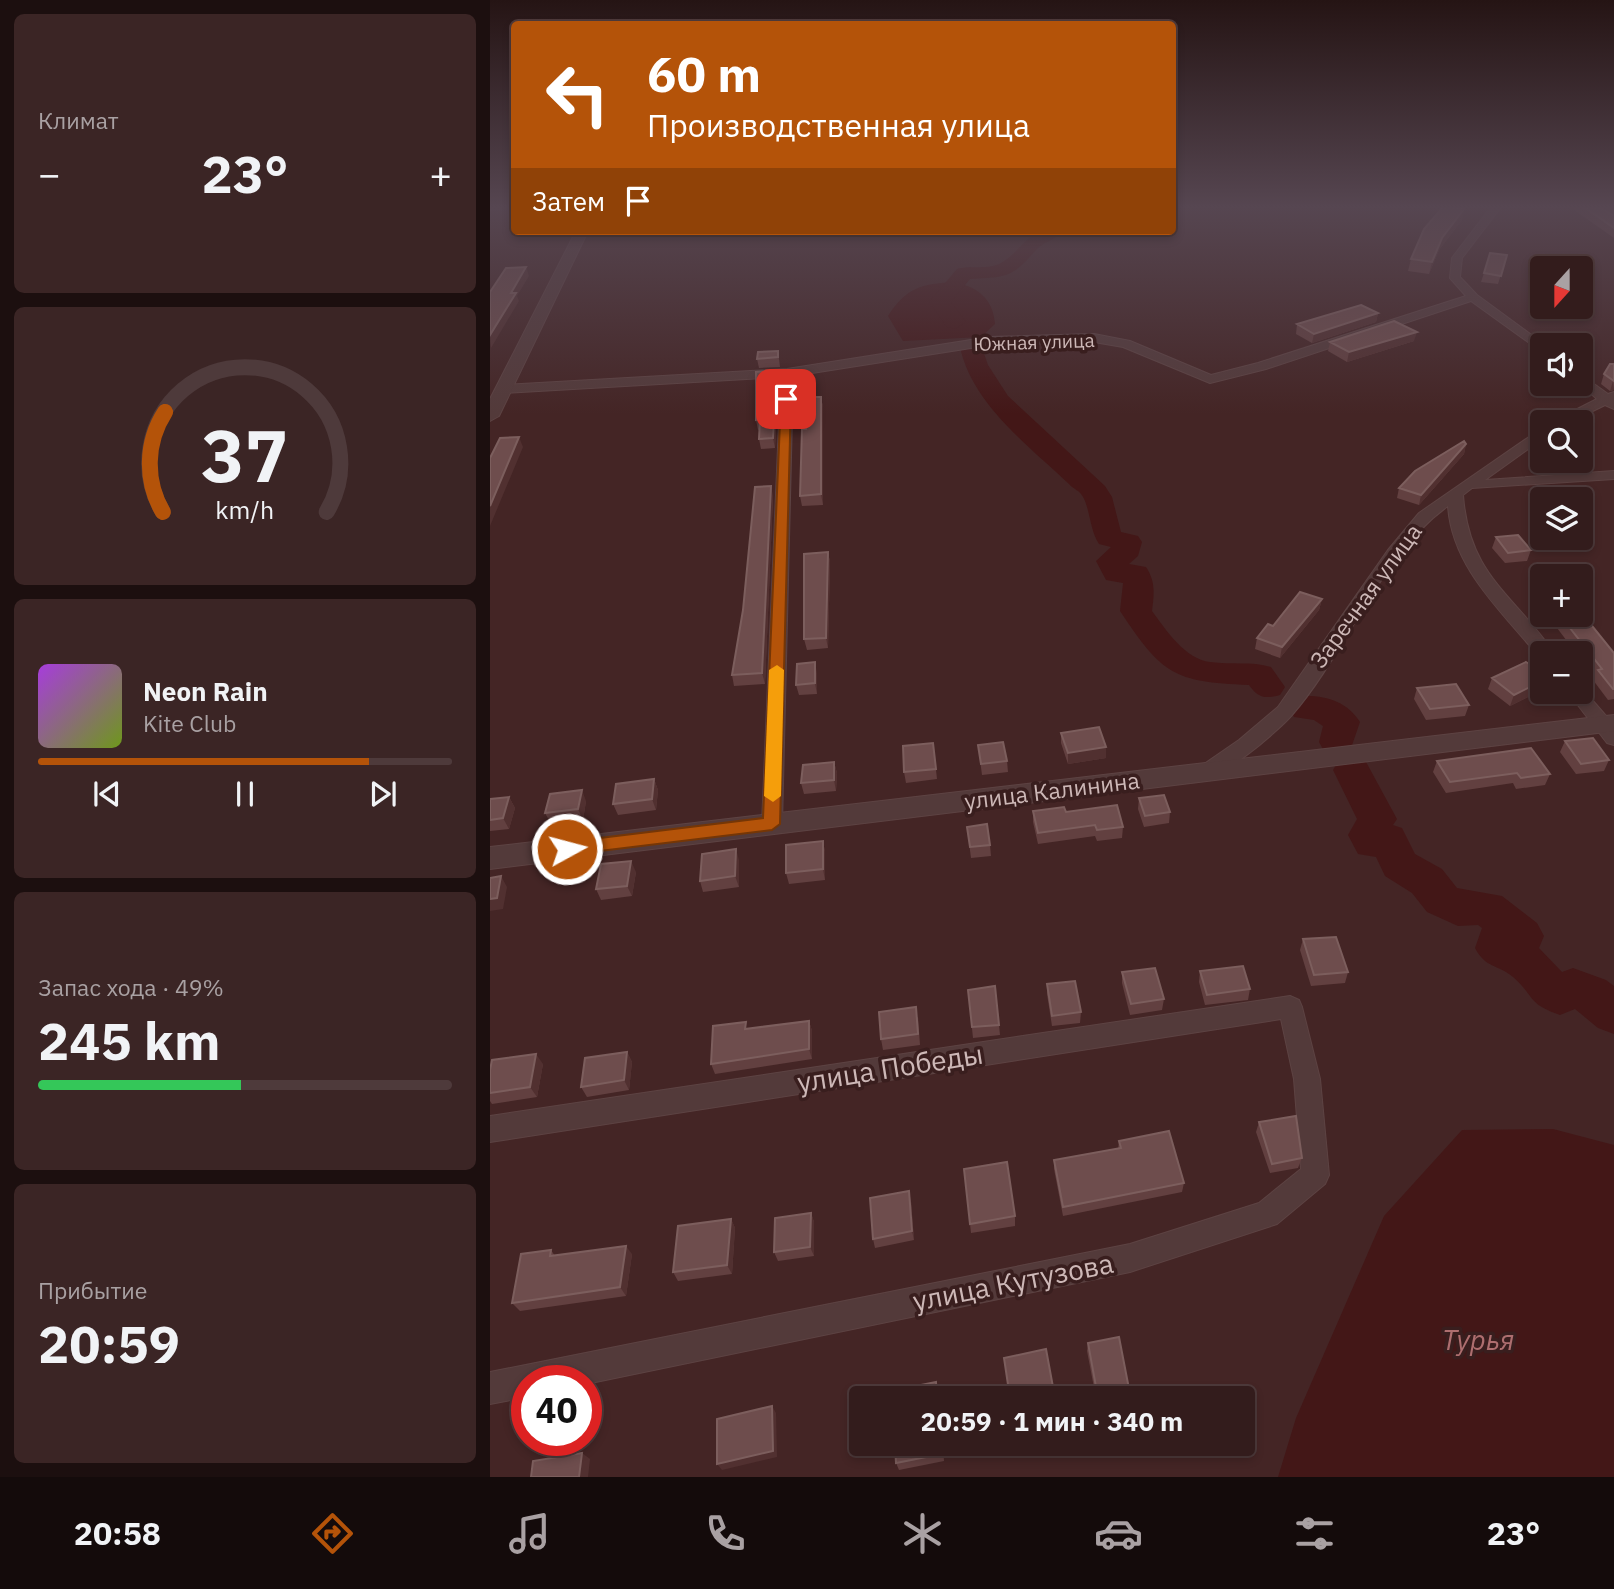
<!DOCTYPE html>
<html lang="ru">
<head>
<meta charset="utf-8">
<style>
  body { margin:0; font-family:"IBM Plex Sans",sans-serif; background:#3b2525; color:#f1f3f6; height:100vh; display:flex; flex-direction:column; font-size:26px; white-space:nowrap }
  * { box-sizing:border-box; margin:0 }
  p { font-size:23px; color:#a9a1a3 }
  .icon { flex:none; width:38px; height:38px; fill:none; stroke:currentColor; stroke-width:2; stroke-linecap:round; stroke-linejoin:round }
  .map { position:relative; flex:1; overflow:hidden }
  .panel { display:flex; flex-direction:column; gap:14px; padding:14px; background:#1c0f0f; width:490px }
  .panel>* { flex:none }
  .hud { position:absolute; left:21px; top:21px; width:665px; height:214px; border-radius:7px; box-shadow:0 4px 10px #0003,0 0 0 2px #4e3a3b; background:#b45309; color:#fff; overflow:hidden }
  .needle { width:46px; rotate:201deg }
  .buttons { position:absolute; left:1040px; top:256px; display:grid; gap:14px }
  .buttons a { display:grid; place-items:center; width:63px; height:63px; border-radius:7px; background:#331c1c; box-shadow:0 4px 10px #0003,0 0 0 2px #4e3a3b; font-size:35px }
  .speed { position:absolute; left:21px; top:1365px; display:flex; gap:14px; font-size:35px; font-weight:700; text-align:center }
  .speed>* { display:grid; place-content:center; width:91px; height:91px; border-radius:50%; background:#331c1c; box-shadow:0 4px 10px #0003,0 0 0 2px #4e3a3b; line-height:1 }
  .speed .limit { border:10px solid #d22; background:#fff; color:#111 }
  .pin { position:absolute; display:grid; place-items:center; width:60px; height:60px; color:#fff; margin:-30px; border-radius:14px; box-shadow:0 4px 10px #0006 }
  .me { position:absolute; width:77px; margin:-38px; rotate:83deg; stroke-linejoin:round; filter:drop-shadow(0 0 5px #0008) }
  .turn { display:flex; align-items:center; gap:24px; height:147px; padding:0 21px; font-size:32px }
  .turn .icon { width:91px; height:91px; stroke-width:2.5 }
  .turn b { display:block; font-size:49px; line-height:60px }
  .then { display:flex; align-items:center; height:66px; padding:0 21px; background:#0003; gap:14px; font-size:26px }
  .big { font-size:52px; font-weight:700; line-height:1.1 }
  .panel .card { flex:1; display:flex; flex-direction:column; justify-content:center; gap:10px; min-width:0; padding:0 24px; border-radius:10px; background:#3b2525 }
  .panel .dial { align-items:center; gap:0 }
  .dial svg { height:182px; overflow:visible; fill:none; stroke:#4e3a3b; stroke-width:7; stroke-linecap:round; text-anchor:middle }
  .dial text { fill:#f1f3f6; stroke:none }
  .song { display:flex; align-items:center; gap:21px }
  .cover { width:84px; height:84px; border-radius:10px; background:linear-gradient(135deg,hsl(280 70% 55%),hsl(80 70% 35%)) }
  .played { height:7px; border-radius:4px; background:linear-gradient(90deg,#b45309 80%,#4e3a3b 80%) }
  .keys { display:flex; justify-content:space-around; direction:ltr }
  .heat { display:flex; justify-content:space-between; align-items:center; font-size:38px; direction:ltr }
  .charge { height:10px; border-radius:5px; background:linear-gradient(90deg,#34c759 49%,#4e3a3b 0) }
  .trip { position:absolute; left:359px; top:1386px; width:406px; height:70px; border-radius:7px; background:#331c1c; box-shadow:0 4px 10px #0003,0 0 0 2px #4e3a3b; font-weight:700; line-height:70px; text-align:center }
  .tab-bar { display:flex; height:112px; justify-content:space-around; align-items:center; background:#140b0b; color:#a9a1a3 }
  .tab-bar .icon { width:49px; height:49px }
  .tab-bar .on { color:#b45309 }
  .tab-bar b { font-size:32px; color:#f1f3f6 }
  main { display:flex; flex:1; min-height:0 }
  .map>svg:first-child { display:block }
  .water { fill:#431717 }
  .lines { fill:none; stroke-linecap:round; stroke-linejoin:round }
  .river { fill:#431717; fill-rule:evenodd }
  .minor-casing { stroke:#5d4343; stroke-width:2 }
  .tertiary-casing { stroke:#5d4343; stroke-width:2 }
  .minor { fill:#533a3a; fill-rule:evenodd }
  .tertiary { fill:#533a3a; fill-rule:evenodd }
  .wall { fill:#624040 }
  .shaded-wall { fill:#513030 }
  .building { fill:#6e4d4d; stroke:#7c5e5d; stroke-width:2 }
  .route { fill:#b45309; stroke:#753606; stroke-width:2 }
  .slow { fill:#f59e0b }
  .labels { text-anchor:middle; stroke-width:7; stroke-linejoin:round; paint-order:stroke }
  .far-street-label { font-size:19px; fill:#cdb8b7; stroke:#391e1e }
  .street-label { font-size:23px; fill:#cdb8b7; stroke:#391e1e }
  .near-street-label { font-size:28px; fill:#cdb8b7; stroke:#391e1e }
  .near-water-label { font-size:28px; font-style:italic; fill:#ae6e6f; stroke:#391e1e }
</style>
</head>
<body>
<main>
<section class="panel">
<div class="card"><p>Климат</p>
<div class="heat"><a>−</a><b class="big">23°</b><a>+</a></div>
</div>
<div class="card dial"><svg viewBox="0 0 100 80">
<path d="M14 69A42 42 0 1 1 86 69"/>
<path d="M14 69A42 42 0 0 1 15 25" stroke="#b45309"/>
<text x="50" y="56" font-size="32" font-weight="700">37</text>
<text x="50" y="72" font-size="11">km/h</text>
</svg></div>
<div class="card">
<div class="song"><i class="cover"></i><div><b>Neon Rain</b><p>Kite Club</p></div></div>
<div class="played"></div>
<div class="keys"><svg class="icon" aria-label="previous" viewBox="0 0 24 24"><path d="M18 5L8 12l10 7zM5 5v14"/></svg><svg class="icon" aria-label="pause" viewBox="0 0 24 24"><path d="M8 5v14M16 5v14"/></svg><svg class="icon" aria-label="next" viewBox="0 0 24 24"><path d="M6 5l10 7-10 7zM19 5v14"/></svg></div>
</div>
<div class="card"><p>Запас хода · 49%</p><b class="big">245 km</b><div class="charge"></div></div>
<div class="card"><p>Прибытие</p><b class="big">20:59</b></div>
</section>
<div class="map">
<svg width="1124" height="1477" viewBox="0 0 1124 1477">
  <rect width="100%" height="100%" fill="#442525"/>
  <path class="water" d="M465,282c24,6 38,17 40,42l-14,13 -78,4 -15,-25c19,-29 33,-32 67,-34z
    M1063,1129l61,16v332h-336l18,-59 88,-202 78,-86z"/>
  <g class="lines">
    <path class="river" d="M549,231h24c-7,9 -20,11 -27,19 -24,28 -30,27 -66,29l-19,23 15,20 -11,7 -8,-2 -18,-25 28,-33c13,-4 33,1 44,-6 15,-8 21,-22 38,-32z
      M482,340l8,2 8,23 20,31 97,90 7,11 9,35 17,4 4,6 -4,14 -9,8 17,3c10,15 8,27 6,44 14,19 33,48 58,51 21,3 41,-1 61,5l14,20 -5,8c-15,4 -22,3 -31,-10 -76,-3 -87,-11 -129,-74l3,-28 -17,-3 -10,-19 15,-14 -12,-3c-10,-15 -9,-39 -18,-50 -3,-4 -9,-6 -12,-10 -40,-38 -97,-80 -109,-137l4,-5z
      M817,696c22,0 41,7 53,26l-10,29 -13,4 -13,-4 -5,-9 4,-16 -9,-6 -20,-3 -5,-9 5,-9z
      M862,756l13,4 32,59 -4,6 9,3 13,26 27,15 15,19 45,8 35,27 7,13 -5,12 23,24 11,-4 33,12 8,6v48l-16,-6 -23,-19 -15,6c-34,-12 -25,-19 -47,-38 -15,-13 -27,-8 -38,-29l7,-20 -4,-3 -20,1 -31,-14 -15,-19 -27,-17 -9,-19 -18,-3 -10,-19 9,-16 -24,-49 6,-10z"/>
    <g class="minor-casing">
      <path id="minor" d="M0,207h23l-23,3z
        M1001,207h10l-39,51 -2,19 17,18 68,50h-3v7l-71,-51 -205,68 -56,14 -87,-36 -29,-5 -104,3 -197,31 -11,448 -3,6h-14l-3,-6 19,-447 -276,16 -6,-4 6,-4 282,-16 203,-32 104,-3 36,7 81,34 47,-12 208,-67 -16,-18 2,-20z
        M1090,374l28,20 6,-2v17l-9,-4 -35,17h-18l45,-23 -18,-16z
        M1052,428v11l-57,41 129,-9v8l-142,9 -9,7c6,81 50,98 91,158h-12v5l-3,-1c-37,-46 -87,-89 -91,-151 -68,49 -101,146 -156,209 -14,16 -76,70 -95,64l-3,-5 3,-5 42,-29 39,-33 110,-157 31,-37z
        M1090,686l34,39v20l-7,-2 -40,-52h13z
        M800,996l9,4 3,7 18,72 9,96 -4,9 -48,40 -147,48 -544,112v-3h-59v16l-37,7v-32l640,-128 129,-41 42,-34 -7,-90 -13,-60 -791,123v-26z"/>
    </g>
    <g class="tertiary-casing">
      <path id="tertiary" d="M86,231h12l-89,185 -9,5v-22z
        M1124,715v16l-1124,138v-22z"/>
    </g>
    <use href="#minor" class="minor"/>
    <use href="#tertiary" class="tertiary"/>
  </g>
  <path class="wall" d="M1080,207h29l15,9v22z
    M1111,207h13v8z
    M974,209l-2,11 -23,30 -10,24 -21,-3 3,-12z
    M1017,255l-9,29 -17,-2 3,-9z
    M888,313l-2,9 -64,21 -16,-9 1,-10z
    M924,341l-67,21 -19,-11 2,-9z
    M288,351l2,16 -21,1 -2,-9z
    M1124,364v26l-4,1 -9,-7 3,-10z
    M287,370l1,10 -3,68 -14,1 -2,-10 1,-10 -2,1 -2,-10z
    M331,397l2,10v98l-21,1 -2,-10 6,-67z
    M976,444l-2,10 -45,51 -22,-7 2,-10z
    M283,496l-8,188 -31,2 -2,-11z
    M1006,537l35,13 -4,11 -22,2 -13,-15z
    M338,552l2,10 -2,86 -21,2 -3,-11z
    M832,599l-3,11 -39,48 -25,-9 2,-11z
    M1068,614h22l34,39v46l-6,1 -15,-20 2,-3 -15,-19v-5h-4l-22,-29z
    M1052,672v18l-32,16 -22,-17 4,-11z
    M327,673v21l-18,1 -3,-10z
    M927,688l52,17 -4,11 -39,4 -12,-21z
    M571,733l45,14v11l-38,6 -7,-21z
    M1075,741l44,19 -5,11 -28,3 -16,-22z
    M443,743l4,36 -31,4 -2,-11z
    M488,745l29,16 1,11 -26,3z
    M947,761l113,13 -5,11 -29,4 -3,-6 -67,10 -13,-21z
    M344,762l3,11 -1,18 -32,3 -3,-11z
    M164,779l4,11 -2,20 -38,5 -5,-11z
    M19,797l6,11 -6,21 -19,2v-32z
    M649,798l31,14 -1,11 -25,4 -6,-18z
    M96,801l-3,19 -32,4 -6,-11z
    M543,811l33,1 57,15 -1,11 -25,3 -2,-5 -57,8 -5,-22z
    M477,827l23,18 1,11 -20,2z
    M333,841l2,11v28l-36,4 -3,-11z
    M249,860v27l-36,5 -3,-11z
    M146,872l-4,24 -31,4 -5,-11z
    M813,939l45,33 -3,11 -34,3 -11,-36z
    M710,971l50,18 -2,11 -43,5 -6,-23z
    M632,972l42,27 -2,11 -32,5 -8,-32z
    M557,984l34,28 -1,11 -28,3 -5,-32z
    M478,990l31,35 1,10 -27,3z
    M428,1017l2,28 -37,5 -2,-11z
    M319,1021l3,10v28l-97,15 -4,-10 37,-35z
    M137,1052l5,10 -3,28 -42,7 -6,-10z
    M53,1064l-6,33 -45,7 -2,-3v-31z
    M769,1122l43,36 -4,10 -28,5 -14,-41z
    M629,1141l65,42 -2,9 -119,24 -9,-47v-9l64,-11z
    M474,1169l51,47v10l-44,7z
    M421,1201l3,39 -39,8 -2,-9z
    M321,1213l3,9v34l-36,5 -4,-9z
    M241,1219l4,9 -3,46 -54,7 -5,-9z
    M61,1250l4,6 77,-2 -6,42 -106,15 -8,-8z
    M598,1343l42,51v4h-34l-9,-47z
    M405,1444h48l1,17 -45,9 -3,-7z"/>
  <path class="shaded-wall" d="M974,209l-2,11 -23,30 -10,24 3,-12 10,-24z
    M36,267l3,9 -12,20 2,5 -28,47 -1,-13 21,-42z
    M888,313l-2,9 -64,21 2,-9z
    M927,332l-3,9 -67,21 2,-10z
    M287,370l1,10 -3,68 -2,-10z
    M1123,381l1,9 -4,1z
    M331,397l2,10v98l-2,-11z
    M29,437l4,10 -33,79v-20z
    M976,444l-2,10 -45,51 2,-10z
    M281,486l2,10 -8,188 -3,-11z
    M338,552l2,10 -2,86 -2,-10z
    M832,599l-3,11 -39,48 2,-11z
    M325,662l2,11v21l-2,-11z
    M1052,681v9l-32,16 4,-11z
    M616,747v11l-38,6v-11z
    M344,762l3,11 -1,18 -2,-11z
    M164,779l4,11 -2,20 -4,-11z
    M92,790l4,11 -3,19 -5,-11z
    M19,797l6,11 -6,21 -6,-11z
    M333,841l2,11v28l-2,-11z
    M246,849l3,11v27l-4,-11z
    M141,861l5,11 -4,24 -5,-10z
    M11,876l6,11 -4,22 -13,2v-12z
    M319,1021l3,10v28l-3,-10z
    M137,1052l5,10 -3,28 -5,-10z
    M46,1054l7,10 -6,33 -7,-10z
    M419,1191l2,10 3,39 -2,-9z
    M321,1213l3,9v34l-4,-9z
    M241,1219l4,9 -3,46 -5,-9z
    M136,1246l6,8 -6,42 -6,-9z
    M282,1406l4,7 1,44 -55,13 -5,-6z
    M92,1453l8,6 -2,18h-9z"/>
  <path class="building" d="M953,207h9l12,2 -22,29 -10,24 -21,-3 13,-30z
    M1094,207h15l15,9v12z
    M1000,253l17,2 -6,21 -17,-3z
    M36,267l-15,26h5l-26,42v-43l16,-24z
    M871,305l17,8 -64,21 -17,-10z
    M904,321l23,11 -68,20 -19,-10z
    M288,351v6l-21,2 1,-7z
    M1120,364h4v17l-10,-7z
    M287,370l-4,68 -14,1 1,-20 -4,1v-48z
    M320,397h11v97l-21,2 2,-67h4z
    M29,437l-29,69v-48l10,-20z
    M974,441l2,3 -45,51 -22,-7 16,-17z
    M281,486l-9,187 -30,2 11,-65 12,-123z
    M1028,535l13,15 -23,3 -12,-16z
    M338,552l-2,86 -22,1v-85z
    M810,592l22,7 -40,48 -25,-9 11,-14 5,2z
    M1090,611l34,42v36h-1l-15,-19 4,-1 -43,-55h21z
    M325,662v21l-19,2 1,-21z
    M1036,662l16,10v9l-28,14 -22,-17z
    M966,684l13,21 -39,4 -13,-21z
    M609,727l7,20 -38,6 -7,-20z
    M1103,738l16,22 -28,4 -16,-23z
    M513,742l4,19 -26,3 -3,-19z
    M443,743l3,26 -32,3 -1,-26z
    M1041,748l19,26 -29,4 -4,-5 -67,9 -13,-21z
    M344,762v18l-33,3 2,-18z
    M164,779l-2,20 -39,5 3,-20z
    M92,790l-4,19 -33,4 5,-19z
    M674,795l6,17 -25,4 -6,-18z
    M19,797l-6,21 -13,2v-21z
    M627,805l6,22 -26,3 -2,-5 -57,8 -5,-22 31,-4 2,5z
    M497,824l3,21 -20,2 -3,-20z
    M333,841v28l-37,4v-28z
    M246,849l-1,27 -35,5 2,-27z
    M141,861l-4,25 -31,3 5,-25z
    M11,876l-4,22 -7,1v-21z
    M846,937l12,35 -34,3 -11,-36z
    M753,966l7,23 -43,6 -7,-24z
    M665,968l9,31 -33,5 -9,-32z
    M585,981l6,31 -29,4 -5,-32z
    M505,986l4,39 -27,2 -4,-37z
    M426,1007l2,27 -37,5 -2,-27z
    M319,1021v28l-98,15 2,-38 33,-4 -1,7z
    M137,1052l-3,28 -43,7 4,-29z
    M46,1054l-6,33 -40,6v-23l2,-10z
    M806,1116l6,42 -30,6 -13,-42z
    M679,1131l15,52 -121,24 -9,-47 67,-12 -2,-7z
    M517,1162l8,54 -45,8 -6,-55z
    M419,1191l3,40 -39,8 -3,-41z
    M321,1213l-1,34 -36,5 1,-34z
    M241,1219l-4,46 -54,7 5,-46z
    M136,1246l-6,41 -108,16 9,-49 30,-4 -1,6z
    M629,1337l11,57 -19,4h-13l-10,-55z
    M556,1349l9,49h-45l-6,-40z
    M446,1382l1,16h-45l-1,-7z
    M282,1406l1,45 -56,13v-45z
    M405,1444h47v10l-46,9z
    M92,1453l-3,24h-48l2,-16z"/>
  <linearGradient id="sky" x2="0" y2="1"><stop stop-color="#251414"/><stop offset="0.5" stop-color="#564651"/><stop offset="1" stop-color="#564651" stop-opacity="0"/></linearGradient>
  <rect width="1124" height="414" fill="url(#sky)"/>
  <path class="route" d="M296,396l5,3 -11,425 -8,6 -205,25 -6,-1 -3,-5 3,-5 6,-2 196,-24 18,-419z"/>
  <path class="slow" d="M287,665l7,5 -3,126 -8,6 -9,-6 5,-126z"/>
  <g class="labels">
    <g class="far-street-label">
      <text transform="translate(544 342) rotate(-2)" y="7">Южная улица</text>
    </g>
    <g class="street-label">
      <text transform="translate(876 596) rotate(-54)" y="8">Заречная улица</text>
      <text transform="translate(562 791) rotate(-7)" y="8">улица Калинина</text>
    </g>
    <g class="near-street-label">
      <text transform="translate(400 1068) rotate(-9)" y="10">улица Победы</text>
      <text transform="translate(523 1282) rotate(-11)" y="10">улица Кутузова</text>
    </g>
    <g class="near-water-label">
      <text x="988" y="1350">Турья</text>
    </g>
  </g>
</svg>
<div class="buttons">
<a><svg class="needle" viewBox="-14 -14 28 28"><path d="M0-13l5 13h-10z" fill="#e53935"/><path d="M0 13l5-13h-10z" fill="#a9a1a3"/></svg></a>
<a><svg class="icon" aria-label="sound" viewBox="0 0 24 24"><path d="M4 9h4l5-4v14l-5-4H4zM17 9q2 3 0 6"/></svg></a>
<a><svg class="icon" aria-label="search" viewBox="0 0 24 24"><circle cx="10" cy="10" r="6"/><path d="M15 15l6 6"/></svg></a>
<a><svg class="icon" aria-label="layers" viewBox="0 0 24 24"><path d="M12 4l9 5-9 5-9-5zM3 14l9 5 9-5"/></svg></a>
<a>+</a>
<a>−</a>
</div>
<div class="speed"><div class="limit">40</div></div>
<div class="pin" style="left:296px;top:399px;background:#d93025"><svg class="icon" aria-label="arrive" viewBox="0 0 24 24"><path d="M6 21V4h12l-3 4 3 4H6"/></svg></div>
<svg class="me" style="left:77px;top:849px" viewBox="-20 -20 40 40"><circle r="17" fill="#b45309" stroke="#fff" stroke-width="3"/><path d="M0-11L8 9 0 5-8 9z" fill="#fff"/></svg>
<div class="trip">20:59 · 1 мин · 340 m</div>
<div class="hud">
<div class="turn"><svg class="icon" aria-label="left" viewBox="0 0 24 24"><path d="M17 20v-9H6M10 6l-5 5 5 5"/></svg><div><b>60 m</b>Производственная улица</div></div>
<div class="then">Затем<svg class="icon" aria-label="arrive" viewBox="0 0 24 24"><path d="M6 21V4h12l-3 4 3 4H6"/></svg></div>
</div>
</div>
</main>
<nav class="tab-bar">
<b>20:58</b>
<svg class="icon on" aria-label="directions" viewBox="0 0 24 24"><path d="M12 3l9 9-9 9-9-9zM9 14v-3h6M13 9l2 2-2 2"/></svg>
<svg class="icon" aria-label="music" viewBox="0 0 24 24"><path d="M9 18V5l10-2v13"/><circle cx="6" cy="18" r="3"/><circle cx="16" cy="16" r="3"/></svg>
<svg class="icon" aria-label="phone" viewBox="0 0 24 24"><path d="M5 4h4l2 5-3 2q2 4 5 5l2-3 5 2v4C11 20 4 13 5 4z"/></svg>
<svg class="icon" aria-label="climate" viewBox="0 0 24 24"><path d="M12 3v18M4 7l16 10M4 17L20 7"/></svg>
<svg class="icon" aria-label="car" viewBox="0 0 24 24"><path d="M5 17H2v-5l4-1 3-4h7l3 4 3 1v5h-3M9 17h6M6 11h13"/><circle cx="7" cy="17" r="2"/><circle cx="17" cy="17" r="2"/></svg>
<svg class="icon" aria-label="filters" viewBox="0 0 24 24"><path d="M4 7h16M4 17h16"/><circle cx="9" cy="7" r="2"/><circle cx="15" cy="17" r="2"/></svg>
<b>23°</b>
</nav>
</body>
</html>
